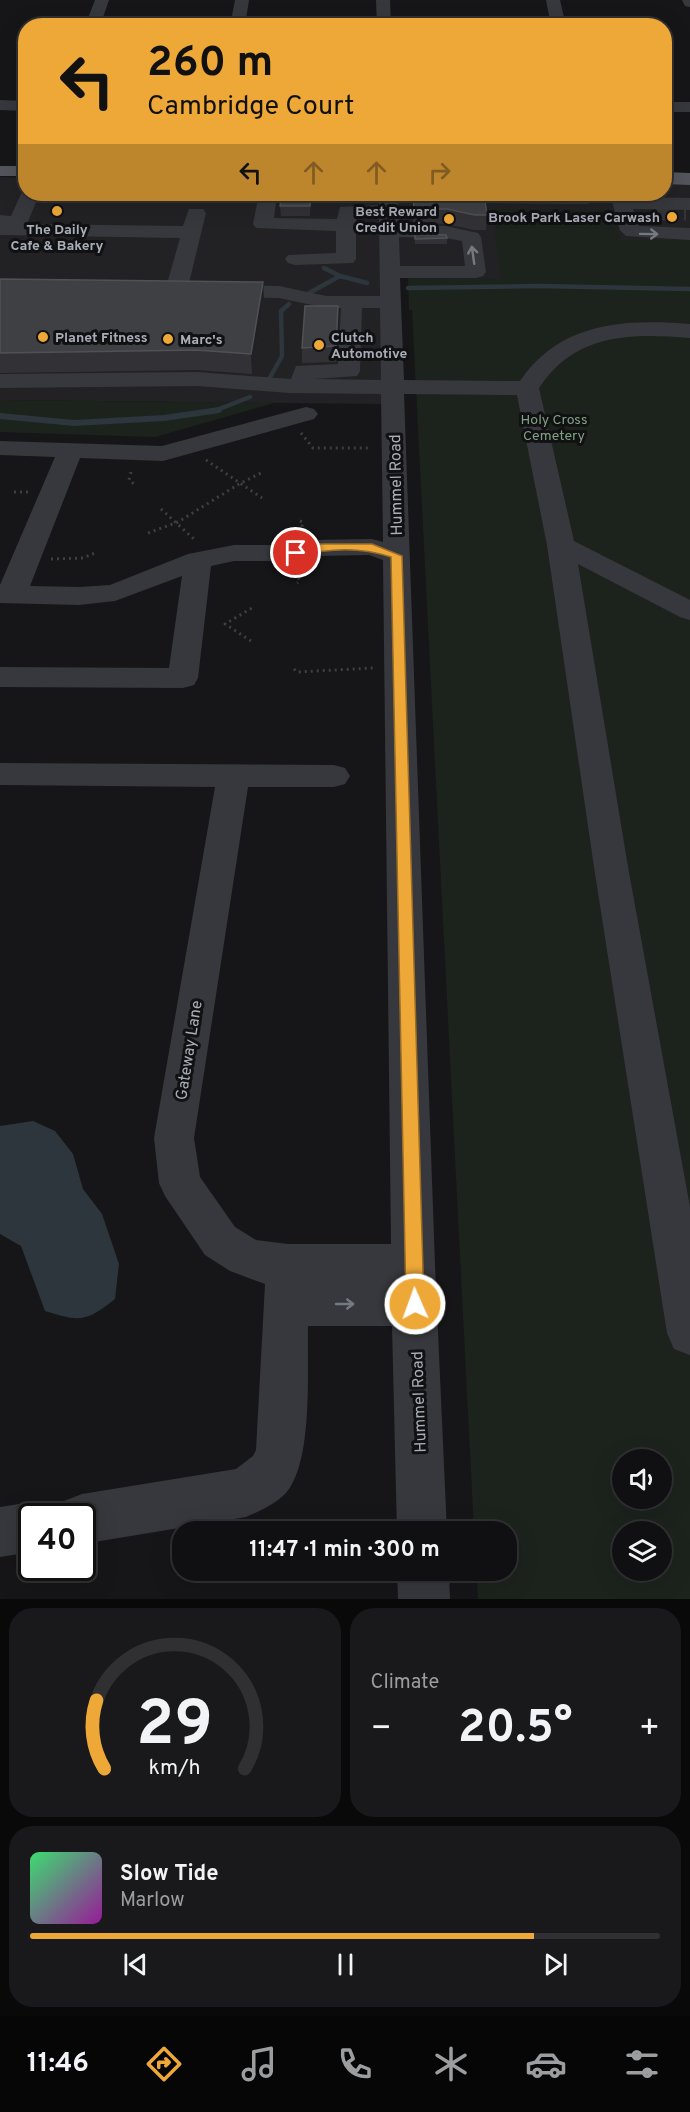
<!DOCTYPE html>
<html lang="en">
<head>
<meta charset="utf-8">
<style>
  body { margin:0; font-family:Overpass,sans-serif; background:#19191b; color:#f1f3f6; height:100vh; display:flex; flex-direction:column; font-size:22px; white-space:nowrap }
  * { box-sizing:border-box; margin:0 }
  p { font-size:20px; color:#9c9d9f }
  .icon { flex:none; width:33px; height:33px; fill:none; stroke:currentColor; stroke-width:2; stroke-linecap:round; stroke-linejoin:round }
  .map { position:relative; height:1599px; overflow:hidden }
  .sheet { display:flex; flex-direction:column; gap:9px; padding:9px; background:#09090a; flex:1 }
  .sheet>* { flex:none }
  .hud { position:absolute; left:18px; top:18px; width:654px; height:183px; border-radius:24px; box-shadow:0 6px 24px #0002,0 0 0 2px #303032; background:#eea838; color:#111; overflow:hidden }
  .buttons { position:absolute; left:612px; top:1449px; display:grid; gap:12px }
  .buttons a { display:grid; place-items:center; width:60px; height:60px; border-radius:50%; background:#101012; box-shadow:0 6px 24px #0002,0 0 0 2px #303032; font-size:30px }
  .speed { position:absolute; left:18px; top:1503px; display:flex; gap:12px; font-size:30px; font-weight:700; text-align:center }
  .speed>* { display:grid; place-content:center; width:78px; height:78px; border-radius:50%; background:#101012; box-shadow:0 6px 24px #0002,0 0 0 2px #303032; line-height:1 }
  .speed .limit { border:3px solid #111; border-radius:9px; background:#fff; color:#111 }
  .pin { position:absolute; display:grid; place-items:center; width:51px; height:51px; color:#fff; margin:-26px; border:3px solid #fff; border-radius:50%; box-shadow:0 2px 6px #0007 }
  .me { position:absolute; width:66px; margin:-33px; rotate:358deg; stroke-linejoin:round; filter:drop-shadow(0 0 4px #0008) }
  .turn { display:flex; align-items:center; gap:21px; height:126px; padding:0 30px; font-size:27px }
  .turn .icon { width:78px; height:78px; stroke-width:2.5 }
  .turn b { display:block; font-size:42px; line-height:51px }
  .lanes { display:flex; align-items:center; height:57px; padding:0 30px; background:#0003; justify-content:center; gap:30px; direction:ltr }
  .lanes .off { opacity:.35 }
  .big { font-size:45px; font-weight:700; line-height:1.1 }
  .sheet .tile { flex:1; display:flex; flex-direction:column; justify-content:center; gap:9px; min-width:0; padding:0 21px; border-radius:24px; background:#19191b }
  .sheet .dial { align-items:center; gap:0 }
  .dial svg { height:156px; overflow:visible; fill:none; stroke:#303032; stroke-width:7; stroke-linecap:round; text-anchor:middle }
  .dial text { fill:#f1f3f6; stroke:none }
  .song { display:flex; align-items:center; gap:18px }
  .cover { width:72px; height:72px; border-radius:9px; background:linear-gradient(135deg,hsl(140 70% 55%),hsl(300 70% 35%)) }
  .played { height:6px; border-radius:3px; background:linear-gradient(90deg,#eea838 80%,#303032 80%) }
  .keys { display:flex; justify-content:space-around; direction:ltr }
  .heat { display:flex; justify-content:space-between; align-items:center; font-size:33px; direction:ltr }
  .sheet .tiles { flex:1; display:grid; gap:9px; grid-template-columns:1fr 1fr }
  .tile:last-child { grid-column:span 2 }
  .trip { position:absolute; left:172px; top:1521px; width:345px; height:60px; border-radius:24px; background:#101012; box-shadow:0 6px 24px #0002,0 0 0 2px #303032; font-weight:700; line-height:60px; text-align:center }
  .menu { display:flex; height:96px; justify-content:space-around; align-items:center; background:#060607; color:#9c9d9f }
  .menu .icon { width:42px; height:42px }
  .menu .on { color:#eea838 }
  .menu b { font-size:27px; color:#f1f3f6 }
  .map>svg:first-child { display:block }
  .built { fill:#222225 }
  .green { fill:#1c231d; fill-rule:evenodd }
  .water { fill:#2c363c }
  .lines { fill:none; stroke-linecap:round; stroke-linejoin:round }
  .stream-far1 { stroke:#2c363c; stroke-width:4.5 }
  .stream { stroke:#2c363c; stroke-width:6 }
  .minor-tunnel { stroke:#333438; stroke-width:21; stroke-dasharray:21 10; stroke-linecap:butt }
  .path { stroke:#3d3f44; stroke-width:3; stroke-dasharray:2 4; stroke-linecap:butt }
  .minor { fill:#37383d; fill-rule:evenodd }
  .major { fill:#53555c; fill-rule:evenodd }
  .wall { fill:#323236 }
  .shaded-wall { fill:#212124 }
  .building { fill:#3f4044; stroke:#4f5156; stroke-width:1.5 }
  .oneway { stroke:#757981 }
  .route { fill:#eea838; stroke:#9b6d24; stroke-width:1.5 }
  .poi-dot { fill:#eea838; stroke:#111113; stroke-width:2 }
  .labels { text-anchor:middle; stroke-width:6; stroke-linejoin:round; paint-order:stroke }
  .far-poi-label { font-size:14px; font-weight:bold; fill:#a8aeb8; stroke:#111113; text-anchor:start }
  .far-park-label { font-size:14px; fill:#80a280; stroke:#111113 }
  .street-label { font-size:16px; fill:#a8aeb8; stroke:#111113 }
</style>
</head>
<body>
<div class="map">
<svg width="690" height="1599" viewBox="0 0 690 1599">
  <rect width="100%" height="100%" fill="#161618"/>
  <path class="built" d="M0,177l25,1 1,16h353l7,210 -386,-4z
    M665,180l25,1v59h-69l-128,-31 9,71 -107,-2 -2,-84h271z"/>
  <path class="green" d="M492,209l121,1 8,30h69v1359h-212l-2,-28 31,-1v-38l-33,-1 -62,-1221h-3l-1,-32 93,1zM622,1460h40v38h-40zM622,1532h40v38h-40z
    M0,400l274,3 -119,34 -155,-5z"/>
  <path class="water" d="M33,1121l22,10 18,23 10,35 19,25 17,50 -4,35c-29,23 -35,23 -70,12l-24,-65 -21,-12v-108z"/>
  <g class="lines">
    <path class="stream-far1" d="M324,268l16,8
      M408,288l132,-2 150,3
      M309,293l31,-17 27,7
      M268,381l14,-25 -1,-45 8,-7
      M214,411l36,-14"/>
    <path class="stream" d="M0,416l74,7 90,-5 55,-8"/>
    <path class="minor-tunnel" d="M653,210h33"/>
    <path class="path" d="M301,433l12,15h57
      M206,460l56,38
      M131,472l-2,8 5,4
      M14,492h14
      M161,509l34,31
      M300,521l3,1 -2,8
      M148,533l30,-11 61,-38 24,-12
      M51,559l32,-1 14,-6
      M295,573l5,8 -3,2
      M251,641l-26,-17 27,-16
      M294,669l3,3 76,-4"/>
    <path class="minor" d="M95,0h14l-9,26h-15z
      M235,0h14l-4,26h-15z
      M376,0h14l1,26h-14z
      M546,0h14l6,26h-15z
      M682,0h8v7l-5,-1z
      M0,100l26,1v10l-26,-1z
      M664,102h26v10h-26z
      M26,189v5h183l-1,5 -7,2 -164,-1 -10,24 156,2 6,-17h14l3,4 -19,78 -4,4 -7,2 -7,-2 -4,-4 15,-53 -180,-3v-20l11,1 10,-22z
      M259,194h18l-3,24 63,1 3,-12 39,-2v-11h215l2,4 -2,4 -7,2 -189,-2 1,23 47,1 32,7 3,4 5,35 -3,4 -7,2h-76l4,102 116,1c40,-59 105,-62 170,-57v14c-59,-5 -115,-5 -151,50l35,153 116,59v20l-10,-3 -102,-53 50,303 62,340v148l-16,-6 -7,-16 -73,-466 -47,-322 -30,-150 -113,-1 31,871 12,267h-50l-5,-206h-84c-1,43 5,128 -19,163 -9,13 -29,22 -43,28l-164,27v-28h-24l6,-15 18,-7 154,-25 17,-13 3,-6 9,-166 -35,-13 -25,-16 -40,-59 -6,-13 -5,-45 61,-351 -215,-2v-22l334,2 11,3 5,8 -5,8 -11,3h-86l-54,351 6,39 35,50 21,13 32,4h103l-8,-684 -14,-5 -55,1 -18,5h-62l-23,5 -13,112 -4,7 -11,3 -183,-1v-20l169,1 13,-92 -67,25 -36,4 -79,-2v-18l55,-128 -55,-2v-14l162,5 144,-39 8,2 4,5 -4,5 -151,42 -83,-3 -50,128 49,1 31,-2 78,-31 46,-9h60l17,-5 61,-1 11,3 -2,-148 -92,-1 -92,-7 -197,2v-14l197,-2 94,7 5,-13 42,-2 3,-56h-15l-47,-10 -60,-1 -7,-2 -4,-4 4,-4 7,-2 60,1 47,10h54l-1,-79h-23v42l-3,4 -58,2 -7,-2 -3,-4 3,-4 48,-2v-22l-80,-3 -3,-4zM399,237l47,1 16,3 3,25h-65zM362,308h18l1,72 -67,-1 43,-3 3,-5z
      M610,194h18l1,3 61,1v12l-57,-1 6,17 51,2v12l-64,-4 -6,-6z
      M32,1502l18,7 3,7h-21v36l-32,5v-50z
      M397,1570h52l1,29h-52z"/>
    <path class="major" d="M0,166h26v10h-26z
      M664,172l26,1v12l-26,-1z"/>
  </g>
  <path class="wall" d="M282,194h29l-1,22h-29l-1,-10z
    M413,194l74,21 -1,15h-12l-28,-6 -33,-1z
    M415,234l32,4v6h-32z
    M0,279l263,3 1,19 -12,73 -55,-4 -197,3z
    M338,322l-2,40 -34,1v-15z"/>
  <path class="shaded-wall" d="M263,282l1,19 -12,73 -1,-20z
    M338,306v16l-2,40v-16z"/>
  <path class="building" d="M282,194h29l-1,12h-30z
    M413,194h71l3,21h-12l-28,-6h-33z
    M415,234l31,1 1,3 -32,1z
    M0,279l263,3 -12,72 -55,-4 -196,3z
    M305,306h33l-2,40 -34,2z"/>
  <defs><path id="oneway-shaft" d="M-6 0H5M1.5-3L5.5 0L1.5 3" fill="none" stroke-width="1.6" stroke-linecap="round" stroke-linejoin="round" transform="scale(1.5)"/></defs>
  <g class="oneway">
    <use href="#oneway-shaft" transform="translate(649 234) rotate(1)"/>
    <use href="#oneway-shaft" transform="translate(473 255) rotate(-98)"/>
    <use href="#oneway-shaft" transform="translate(345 1304)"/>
  </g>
  <path class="route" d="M372,544l30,12 22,748 -3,7 -6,2 -7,-2 -2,-7 -15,-747c-30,-10 -64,-9 -95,0l-6,-4 21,-9z"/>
  <g class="poi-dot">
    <circle cx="57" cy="211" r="6"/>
    <circle cx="672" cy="217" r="6"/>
    <circle cx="449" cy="219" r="6"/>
    <circle cx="43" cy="337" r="6"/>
    <circle cx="168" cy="339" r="6"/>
    <circle cx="319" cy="345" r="6"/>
  </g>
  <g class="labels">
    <g class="far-poi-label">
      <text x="437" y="216" text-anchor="end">Best Reward<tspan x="437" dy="16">Credit Union</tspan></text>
      <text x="660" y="222" text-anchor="end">Brook Park Laser Carwash</text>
      <text x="57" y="234" text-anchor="middle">The Daily<tspan x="57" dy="16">Cafe &amp; Bakery</tspan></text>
      <text x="55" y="342">Planet Fitness</text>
      <text x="331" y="342">Clutch<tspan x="331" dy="16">Automotive</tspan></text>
      <text x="180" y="344">Marc's</text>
    </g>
    <g class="far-park-label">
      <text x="554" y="424">Holy Cross<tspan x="554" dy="16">Cemetery</tspan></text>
    </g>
    <g class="street-label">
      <text transform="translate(395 485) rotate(-91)" y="6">Hummel Road</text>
      <text transform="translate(188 1050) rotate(-81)" y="6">Gateway Lane</text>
      <text transform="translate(418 1402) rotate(-92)" y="6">Hummel Road</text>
    </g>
  </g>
</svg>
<div class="buttons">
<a><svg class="icon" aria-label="sound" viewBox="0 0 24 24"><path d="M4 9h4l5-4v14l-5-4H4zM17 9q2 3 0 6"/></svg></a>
<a><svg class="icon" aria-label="layers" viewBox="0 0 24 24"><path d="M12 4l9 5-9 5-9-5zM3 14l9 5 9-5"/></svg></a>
</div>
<div class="speed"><div class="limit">40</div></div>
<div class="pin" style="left:296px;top:553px;background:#d93025"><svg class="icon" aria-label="arrive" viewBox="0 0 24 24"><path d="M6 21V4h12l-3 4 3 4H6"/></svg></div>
<svg class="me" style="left:415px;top:1304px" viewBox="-20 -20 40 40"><circle r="17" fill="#eea838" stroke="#fff" stroke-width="3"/><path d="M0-11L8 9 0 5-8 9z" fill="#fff"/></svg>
<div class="trip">11:47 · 1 min · 300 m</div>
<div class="hud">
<div class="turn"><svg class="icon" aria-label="left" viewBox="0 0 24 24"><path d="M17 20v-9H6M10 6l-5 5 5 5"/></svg><div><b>260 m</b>Cambridge Court</div></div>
<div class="lanes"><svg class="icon" aria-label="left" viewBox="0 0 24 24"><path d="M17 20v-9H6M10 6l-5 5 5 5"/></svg><svg class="icon off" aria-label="ahead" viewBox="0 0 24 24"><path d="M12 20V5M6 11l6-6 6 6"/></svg><svg class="icon off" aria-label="ahead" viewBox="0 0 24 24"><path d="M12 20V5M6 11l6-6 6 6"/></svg><svg class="icon off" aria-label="right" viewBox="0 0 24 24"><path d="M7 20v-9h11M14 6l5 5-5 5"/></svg></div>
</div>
</div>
<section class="sheet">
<div class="tiles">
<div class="tile dial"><svg viewBox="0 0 100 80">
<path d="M14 69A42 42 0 1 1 86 69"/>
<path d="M14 69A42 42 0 0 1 10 34" stroke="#eea838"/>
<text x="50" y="56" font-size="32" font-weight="700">29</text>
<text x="50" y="72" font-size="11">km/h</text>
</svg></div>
<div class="tile"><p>Climate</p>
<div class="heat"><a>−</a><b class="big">20.5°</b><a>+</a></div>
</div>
<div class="tile">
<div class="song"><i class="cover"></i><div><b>Slow Tide</b><p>Marlow</p></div></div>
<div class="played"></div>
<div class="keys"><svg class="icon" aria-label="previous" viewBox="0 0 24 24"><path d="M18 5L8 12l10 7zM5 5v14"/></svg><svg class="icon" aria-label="pause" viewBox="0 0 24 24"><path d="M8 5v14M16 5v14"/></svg><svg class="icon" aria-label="next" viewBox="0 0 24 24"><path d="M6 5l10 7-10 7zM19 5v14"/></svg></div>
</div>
</div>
</section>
<nav class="menu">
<b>11:46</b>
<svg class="icon on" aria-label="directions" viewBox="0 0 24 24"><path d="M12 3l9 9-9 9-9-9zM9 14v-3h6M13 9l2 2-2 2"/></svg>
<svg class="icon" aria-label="music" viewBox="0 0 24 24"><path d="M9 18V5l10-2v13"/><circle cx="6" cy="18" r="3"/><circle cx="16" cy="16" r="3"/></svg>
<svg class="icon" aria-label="phone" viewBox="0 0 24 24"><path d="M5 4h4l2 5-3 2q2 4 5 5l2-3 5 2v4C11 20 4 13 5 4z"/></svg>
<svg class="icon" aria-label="climate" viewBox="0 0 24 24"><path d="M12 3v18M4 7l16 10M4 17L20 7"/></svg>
<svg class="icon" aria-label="car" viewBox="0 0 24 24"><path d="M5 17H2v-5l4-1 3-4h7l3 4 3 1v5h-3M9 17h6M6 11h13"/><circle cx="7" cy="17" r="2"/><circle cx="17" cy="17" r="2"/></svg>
<svg class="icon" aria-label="filters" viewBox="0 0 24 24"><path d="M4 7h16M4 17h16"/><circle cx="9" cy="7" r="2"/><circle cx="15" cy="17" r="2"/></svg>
</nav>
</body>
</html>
